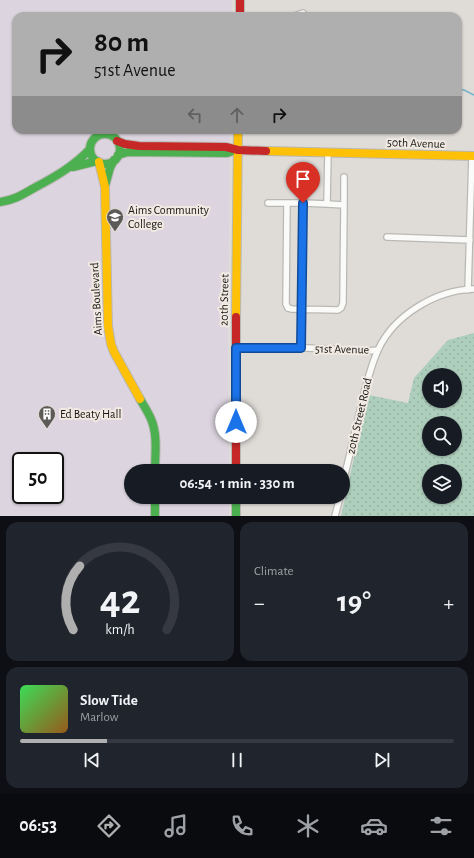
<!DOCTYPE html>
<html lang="en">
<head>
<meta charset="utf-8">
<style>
  body { margin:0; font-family:"Alegreya Sans",sans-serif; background:#20242c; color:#f1f3f6; height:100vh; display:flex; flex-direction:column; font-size:15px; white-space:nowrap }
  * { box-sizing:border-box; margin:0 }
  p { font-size:13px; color:#9ea1a6 }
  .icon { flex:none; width:22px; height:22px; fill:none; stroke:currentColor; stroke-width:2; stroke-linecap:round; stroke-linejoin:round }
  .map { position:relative; height:516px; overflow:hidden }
  .side { display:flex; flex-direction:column; gap:6px; padding:6px; background:#0d0f14; flex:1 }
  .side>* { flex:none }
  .hud { position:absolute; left:12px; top:12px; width:450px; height:122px; border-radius:12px; box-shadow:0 1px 3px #0004; background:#aeafae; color:#111; overflow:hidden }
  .tools { position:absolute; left:422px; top:368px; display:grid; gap:8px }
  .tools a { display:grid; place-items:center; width:40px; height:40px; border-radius:50%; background:#171b24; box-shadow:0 1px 3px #0004; font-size:20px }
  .speed { position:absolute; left:12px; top:452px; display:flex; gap:8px; font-size:20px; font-weight:700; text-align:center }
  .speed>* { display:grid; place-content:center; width:52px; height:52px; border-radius:50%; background:#171b24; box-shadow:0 1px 3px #0004; line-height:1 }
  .speed .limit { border:2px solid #111; border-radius:6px; background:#fff; color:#111 }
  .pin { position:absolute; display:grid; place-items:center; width:34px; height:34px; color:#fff; margin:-41px -17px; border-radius:50% 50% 50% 0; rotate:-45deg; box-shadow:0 0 4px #0007 }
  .pin .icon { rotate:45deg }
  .me { position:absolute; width:44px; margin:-22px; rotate:0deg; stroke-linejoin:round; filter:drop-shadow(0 0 3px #0008) }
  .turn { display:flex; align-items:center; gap:14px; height:84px; padding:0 16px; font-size:18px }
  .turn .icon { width:52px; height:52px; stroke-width:2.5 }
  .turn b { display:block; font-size:28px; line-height:34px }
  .lanes { display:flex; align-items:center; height:38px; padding:0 16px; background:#0003; justify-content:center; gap:20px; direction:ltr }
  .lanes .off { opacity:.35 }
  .big { font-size:30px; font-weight:700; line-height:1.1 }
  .side .card { flex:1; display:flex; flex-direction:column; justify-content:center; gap:6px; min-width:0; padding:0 14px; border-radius:12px; background:#20242c }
  .side .dial { align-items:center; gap:0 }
  .dial svg { height:104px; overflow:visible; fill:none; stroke:#363941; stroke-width:7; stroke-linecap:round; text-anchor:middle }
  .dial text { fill:#f1f3f6; stroke:none }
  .song { display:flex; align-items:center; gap:12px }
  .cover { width:48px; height:48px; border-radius:6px; background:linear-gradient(135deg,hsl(130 70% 55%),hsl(30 70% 35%)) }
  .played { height:4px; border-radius:2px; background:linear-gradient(90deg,#aeafae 20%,#363941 20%) }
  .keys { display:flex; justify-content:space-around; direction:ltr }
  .heat { display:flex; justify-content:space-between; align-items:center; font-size:22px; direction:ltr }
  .side .tiles { flex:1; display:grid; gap:6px; grid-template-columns:1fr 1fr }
  .card:last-child { grid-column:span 2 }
  .trip { position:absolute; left:124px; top:464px; width:226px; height:40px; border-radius:20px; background:#171b24; box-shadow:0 1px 3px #0004; font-weight:700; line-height:40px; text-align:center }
  .tabs { display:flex; height:64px; justify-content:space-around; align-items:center; background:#090b0e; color:#9ea1a6 }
  .tabs .icon { width:28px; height:28px }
  .tabs .selected { color:#aeafae }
  .tabs b { font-size:18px; color:#f1f3f6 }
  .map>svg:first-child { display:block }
  .education { fill:#dcd5df; fill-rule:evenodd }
  .grass { fill:url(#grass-dots); fill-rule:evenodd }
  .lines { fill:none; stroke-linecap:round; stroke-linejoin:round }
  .stream { stroke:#75b2c9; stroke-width:1.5 }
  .street-casing { stroke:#bab8b4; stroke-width:8 }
  .fast-casing { stroke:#bab8b4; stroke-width:10 }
  .slow-casing { stroke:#bab8b4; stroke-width:10 }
  .jam-casing { stroke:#bab8b4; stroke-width:10 }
  .street { stroke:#fafaf9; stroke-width:5.5 }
  .fast { stroke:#4caf50; stroke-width:8 }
  .slow { stroke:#ffc107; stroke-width:8 }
  .jam { stroke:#c62828; stroke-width:8 }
  .route-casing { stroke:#114b97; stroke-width:10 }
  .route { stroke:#1a73e8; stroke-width:7 }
  .labels { text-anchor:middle; stroke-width:4; stroke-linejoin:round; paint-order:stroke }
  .street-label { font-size:12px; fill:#171512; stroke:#f0eae2 }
  .poi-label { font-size:12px; fill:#171512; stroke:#f0eae2; text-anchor:start }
</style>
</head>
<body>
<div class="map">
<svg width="474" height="516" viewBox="0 0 474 516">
  <defs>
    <pattern id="grass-dots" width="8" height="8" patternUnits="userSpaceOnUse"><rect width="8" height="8" fill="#aecebc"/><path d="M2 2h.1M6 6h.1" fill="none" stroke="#95b0a1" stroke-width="1.8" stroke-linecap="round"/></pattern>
  </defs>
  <rect width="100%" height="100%" fill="#dfdcd8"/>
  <path class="education" d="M0,0h232l-1,16h-215v114h214l-2,204 1,137h-98v26h98v19h-229zM21,461h34v34h-34z"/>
  <path class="grass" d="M474,333v183h-133l18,-81 10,-40 39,8 6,-25 34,-38zM429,375h26v26h-26zM429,423h26v26h-26zM429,471h26v26h-26z"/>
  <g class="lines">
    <path class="stream" d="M458,89l6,1 10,5"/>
    <g class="street-casing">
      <path id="street" d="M294,16l9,-3
        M268,203h35
        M287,203l-1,101 2,4 4,1 46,1 3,-2 2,-5 1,-98 -17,-1 1,-52
        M344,205v-28
        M387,237l83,3
        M468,290l4,-134
        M236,348h72l60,3 10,-1
        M301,348l2,-145 24,1
        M343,482c6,-23 11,-47 17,-71 5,-21 9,-41 18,-61 16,-35 58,-60 96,-61
        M335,516l5,-19"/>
    </g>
    <g class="fast-casing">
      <path id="fast" d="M90 149a15 15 0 1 1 30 0a15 15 0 1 1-30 0Z
        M118,155l10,-3 99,1 9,-3
        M73,167l24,-6
        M105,186l5,-18 4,-8
        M0,202c14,-2 22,-7 34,-14 21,-11 40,-22 56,-39
        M140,399c4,7 8,13 11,20 7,16 4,35 4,52
        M155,497v19
        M236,497v19"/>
    </g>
    <g class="slow-casing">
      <path id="slow" d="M266,151l208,5
        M99,162l6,25 3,139 3,18 3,8 26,47
        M236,317l2,-187"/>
    </g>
    <g class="jam-casing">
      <path id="jam" d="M240,0v16
        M117,141l8,3 14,2 87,1 12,3 28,1
        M236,471v-154"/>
    </g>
    <use href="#street" class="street"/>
    <use href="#fast" class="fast"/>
    <use href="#slow" class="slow"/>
    <use href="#jam" class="jam"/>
  </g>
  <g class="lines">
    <g class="route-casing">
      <path id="route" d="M236,422v-74h65l2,-145"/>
    </g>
    <use href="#route" class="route"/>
  </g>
  <defs>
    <g id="university-pin" transform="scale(0.9)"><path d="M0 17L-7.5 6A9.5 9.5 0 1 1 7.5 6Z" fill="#5d5b57" stroke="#f0eae2"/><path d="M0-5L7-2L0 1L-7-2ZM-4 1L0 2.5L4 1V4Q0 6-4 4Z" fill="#fff"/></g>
    <g id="building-pin" transform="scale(0.9)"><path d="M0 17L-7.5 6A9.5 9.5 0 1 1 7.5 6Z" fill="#5d5b57" stroke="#f0eae2"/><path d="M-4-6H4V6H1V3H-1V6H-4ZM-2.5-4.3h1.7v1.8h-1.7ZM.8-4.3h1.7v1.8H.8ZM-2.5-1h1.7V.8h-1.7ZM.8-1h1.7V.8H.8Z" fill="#fff"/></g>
  </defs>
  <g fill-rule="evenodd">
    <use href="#university-pin" x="115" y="217"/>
    <use href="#building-pin" x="47" y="414"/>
  </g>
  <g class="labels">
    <g class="street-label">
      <text transform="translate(416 143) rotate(2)" y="4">50th Avenue</text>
      <text transform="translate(96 299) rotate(-93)" y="4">Aims Boulevard</text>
      <text transform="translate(224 300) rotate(-89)" y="4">20th Street</text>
      <text transform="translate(342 349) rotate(1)" y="4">51st Avenue</text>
      <text transform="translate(359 416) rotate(-77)" y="4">20th Street Road</text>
    </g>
    <g class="poi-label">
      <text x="128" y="214">Aims Community<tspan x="128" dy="14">College</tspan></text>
      <text x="60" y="418">Ed Beaty Hall</text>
    </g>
  </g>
</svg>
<div class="tools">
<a><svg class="icon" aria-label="sound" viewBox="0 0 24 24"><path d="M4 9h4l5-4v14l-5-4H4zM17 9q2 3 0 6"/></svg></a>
<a><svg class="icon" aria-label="search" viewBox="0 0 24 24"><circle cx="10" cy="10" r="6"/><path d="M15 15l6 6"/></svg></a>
<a><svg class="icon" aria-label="layers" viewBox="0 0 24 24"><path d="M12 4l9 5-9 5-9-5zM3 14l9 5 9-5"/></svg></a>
</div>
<div class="speed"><div class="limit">50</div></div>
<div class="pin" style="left:303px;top:203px;background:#d93025"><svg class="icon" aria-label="arrive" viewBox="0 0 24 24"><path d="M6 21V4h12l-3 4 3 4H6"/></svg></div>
<svg class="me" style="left:236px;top:422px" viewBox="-20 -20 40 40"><circle r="19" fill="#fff"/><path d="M0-13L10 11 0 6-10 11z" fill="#1a73e8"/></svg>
<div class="trip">06:54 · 1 min · 330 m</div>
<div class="hud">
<div class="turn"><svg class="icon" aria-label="right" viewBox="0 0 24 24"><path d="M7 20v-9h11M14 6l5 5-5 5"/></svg><div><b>80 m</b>51st Avenue</div></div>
<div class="lanes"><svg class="icon off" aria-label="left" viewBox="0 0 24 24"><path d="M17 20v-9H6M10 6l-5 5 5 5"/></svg><svg class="icon off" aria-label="ahead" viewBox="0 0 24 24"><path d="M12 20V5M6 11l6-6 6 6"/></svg><svg class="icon" aria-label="right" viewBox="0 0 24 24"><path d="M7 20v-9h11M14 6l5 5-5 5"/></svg></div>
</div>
</div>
<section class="side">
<div class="tiles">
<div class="card dial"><svg viewBox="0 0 100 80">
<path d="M14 69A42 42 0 1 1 86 69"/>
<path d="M14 69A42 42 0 0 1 19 20" stroke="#aeafae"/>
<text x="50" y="56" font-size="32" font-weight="700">42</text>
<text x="50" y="72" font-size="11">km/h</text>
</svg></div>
<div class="card"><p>Climate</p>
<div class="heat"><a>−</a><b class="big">19°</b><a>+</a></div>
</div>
<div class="card">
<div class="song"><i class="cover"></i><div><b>Slow Tide</b><p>Marlow</p></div></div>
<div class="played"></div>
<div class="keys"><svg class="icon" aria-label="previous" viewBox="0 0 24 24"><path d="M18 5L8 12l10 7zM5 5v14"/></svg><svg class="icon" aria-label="pause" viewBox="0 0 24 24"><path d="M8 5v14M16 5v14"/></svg><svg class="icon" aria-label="next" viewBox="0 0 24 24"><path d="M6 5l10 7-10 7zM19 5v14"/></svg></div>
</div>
</div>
</section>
<nav class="tabs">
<b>06:53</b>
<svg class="icon selected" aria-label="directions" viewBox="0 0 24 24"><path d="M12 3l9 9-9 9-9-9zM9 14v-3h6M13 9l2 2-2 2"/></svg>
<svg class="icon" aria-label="music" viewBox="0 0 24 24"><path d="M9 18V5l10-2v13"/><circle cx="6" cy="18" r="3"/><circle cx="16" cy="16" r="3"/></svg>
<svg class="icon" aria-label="phone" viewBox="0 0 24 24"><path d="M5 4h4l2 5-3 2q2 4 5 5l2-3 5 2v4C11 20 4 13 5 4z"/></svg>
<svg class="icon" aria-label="climate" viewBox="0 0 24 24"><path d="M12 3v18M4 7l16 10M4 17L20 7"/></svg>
<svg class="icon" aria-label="car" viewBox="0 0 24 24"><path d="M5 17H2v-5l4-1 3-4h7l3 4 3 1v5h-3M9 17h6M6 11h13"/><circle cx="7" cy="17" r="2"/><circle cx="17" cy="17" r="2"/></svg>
<svg class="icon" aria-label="filters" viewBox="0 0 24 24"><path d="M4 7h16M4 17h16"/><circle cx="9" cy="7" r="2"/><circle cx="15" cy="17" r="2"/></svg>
</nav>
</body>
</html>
